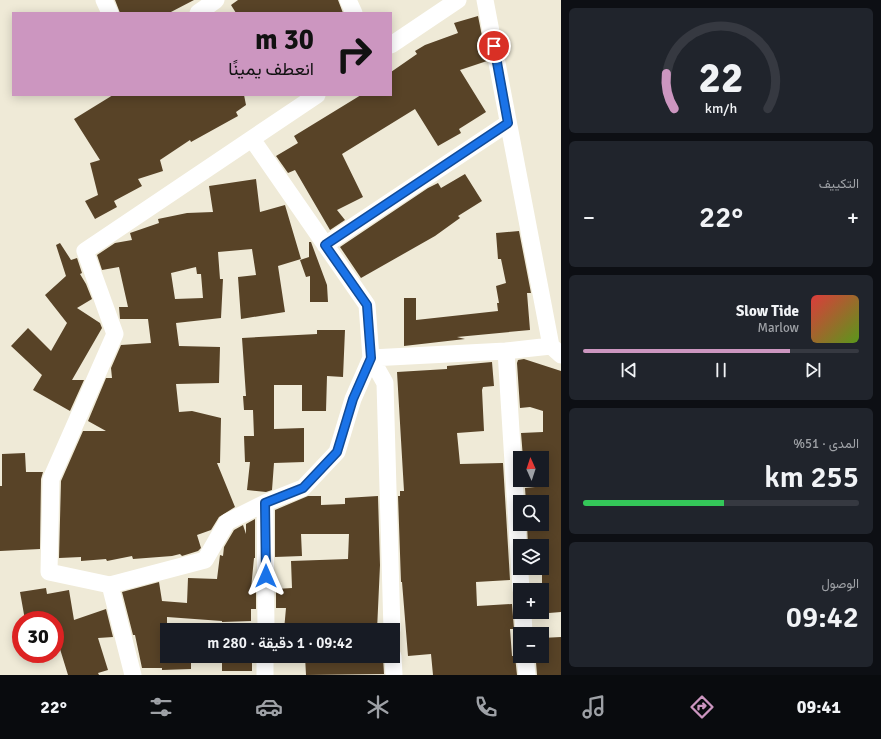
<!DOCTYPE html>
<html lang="ar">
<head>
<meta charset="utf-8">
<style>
  body { margin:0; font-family:Signika,Vazirmatn,sans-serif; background:#20242c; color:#f1f3f6; direction:rtl; height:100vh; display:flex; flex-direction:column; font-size:15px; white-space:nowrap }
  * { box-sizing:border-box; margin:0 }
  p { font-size:13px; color:#9ea1a6 }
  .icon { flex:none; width:22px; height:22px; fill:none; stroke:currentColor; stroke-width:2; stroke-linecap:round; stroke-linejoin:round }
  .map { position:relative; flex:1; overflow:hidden; direction:ltr }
  .panel { display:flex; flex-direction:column; gap:8px; padding:8px; background:#0d0f14; width:320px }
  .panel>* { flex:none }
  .hud { position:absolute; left:12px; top:12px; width:380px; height:84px; border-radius:0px; box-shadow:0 2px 10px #0003; direction:rtl; background:#cc96c0; color:#111; overflow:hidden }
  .needle { width:26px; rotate:357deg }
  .tools { position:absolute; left:513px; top:451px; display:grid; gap:8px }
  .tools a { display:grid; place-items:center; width:36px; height:36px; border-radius:0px; background:#171b24; box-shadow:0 2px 10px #0003; font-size:20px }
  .speed { position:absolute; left:12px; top:611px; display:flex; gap:8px; font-size:20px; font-weight:700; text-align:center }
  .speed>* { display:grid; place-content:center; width:52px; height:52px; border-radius:50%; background:#171b24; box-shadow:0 2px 10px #0003; line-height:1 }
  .speed .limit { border:6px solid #d22; background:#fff; color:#111 }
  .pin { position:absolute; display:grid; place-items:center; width:34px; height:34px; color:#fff; margin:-17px; border:2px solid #fff; border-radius:50%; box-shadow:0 1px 4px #0007 }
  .me { position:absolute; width:44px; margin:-22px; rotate:0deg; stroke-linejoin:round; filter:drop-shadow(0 0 3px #0008) }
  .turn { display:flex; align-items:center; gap:14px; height:84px; padding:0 12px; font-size:18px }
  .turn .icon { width:52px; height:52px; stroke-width:2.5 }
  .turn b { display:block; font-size:28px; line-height:34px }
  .big { font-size:30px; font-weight:600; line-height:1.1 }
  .panel .card { flex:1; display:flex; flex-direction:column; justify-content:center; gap:6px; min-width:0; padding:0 14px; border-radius:6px; background:#20242c }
  .panel .dial { align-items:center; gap:0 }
  .dial svg { height:104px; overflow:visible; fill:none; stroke:#363941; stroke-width:7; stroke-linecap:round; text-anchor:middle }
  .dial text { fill:#f1f3f6; stroke:none }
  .song { display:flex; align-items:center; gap:12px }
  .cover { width:48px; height:48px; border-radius:6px; background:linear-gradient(135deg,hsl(0 70% 55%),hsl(90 70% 35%)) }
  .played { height:4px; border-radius:2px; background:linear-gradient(90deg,#cc96c0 75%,#363941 75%) }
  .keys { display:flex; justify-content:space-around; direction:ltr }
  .heat { display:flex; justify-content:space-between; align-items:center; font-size:22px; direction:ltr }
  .charge { height:6px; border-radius:3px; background:linear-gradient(90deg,#34c759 51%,#363941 0) }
  .trip { position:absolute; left:160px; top:623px; width:240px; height:40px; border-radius:0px; background:#171b24; box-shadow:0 2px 10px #0003; font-weight:600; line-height:40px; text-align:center; direction:rtl }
  .menu { display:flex; height:64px; justify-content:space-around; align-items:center; background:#090b0e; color:#9ea1a6 }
  .menu .icon { width:28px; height:28px }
  .menu .current { color:#cc96c0 }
  .menu b { font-size:18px; color:#f1f3f6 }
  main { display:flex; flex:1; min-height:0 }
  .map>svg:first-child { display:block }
  .building { fill:#584327; fill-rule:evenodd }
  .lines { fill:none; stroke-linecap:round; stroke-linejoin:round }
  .minor { stroke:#fff; stroke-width:17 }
  .route-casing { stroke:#114b97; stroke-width:10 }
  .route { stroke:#1a73e8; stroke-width:7 }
</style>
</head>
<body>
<main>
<section class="panel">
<div class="card dial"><svg viewBox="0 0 100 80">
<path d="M14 69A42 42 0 1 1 86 69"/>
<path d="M14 69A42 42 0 0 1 8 42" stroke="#cc96c0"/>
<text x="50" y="56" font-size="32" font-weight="700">22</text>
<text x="50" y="72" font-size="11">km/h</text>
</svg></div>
<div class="card"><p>التكييف</p>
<div class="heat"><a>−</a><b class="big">22°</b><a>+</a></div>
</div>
<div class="card">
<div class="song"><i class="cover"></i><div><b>Slow Tide</b><p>Marlow</p></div></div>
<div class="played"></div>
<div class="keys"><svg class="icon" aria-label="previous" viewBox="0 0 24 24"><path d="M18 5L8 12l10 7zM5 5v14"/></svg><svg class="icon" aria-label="pause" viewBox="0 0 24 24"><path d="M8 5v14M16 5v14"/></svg><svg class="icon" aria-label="next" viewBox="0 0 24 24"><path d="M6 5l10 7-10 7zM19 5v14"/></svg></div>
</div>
<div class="card"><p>المدى · 51%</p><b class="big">255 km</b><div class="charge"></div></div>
<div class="card"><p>الوصول</p><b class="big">09:42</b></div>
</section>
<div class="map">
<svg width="561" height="675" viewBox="0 0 561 675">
  <rect width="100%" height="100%" fill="#efead7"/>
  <path class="building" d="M115,0h79l-25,13h-49z
    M238,0h100l5,13h-107l-5,-8z
    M478,16l9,45 -27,9 26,42 -27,17 2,4 -23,13 -23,-37 -73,45 21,43 -26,13 8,10 -15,10 -35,-60 -7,3 -12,-17 22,-13 -4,-7 67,-41h30v-23l26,-18 -2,-3 10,-6 33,-12 -4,-10z
    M113,95h131l2,10 -10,7 2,4 -47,26 -1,-2 -30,20 3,11 -25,8 4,7 -28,15 3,6 -22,12 -10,-18 13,-6 -8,-32 10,-3 -26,-41z
    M465,174l17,27 -24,15 2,2 -25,18 -74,42 -21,-31 88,-59 10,-5 3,5z
    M256,179l4,33 25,-7 16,54 -23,7 7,46 -44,7 -3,-42 18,-2 -4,-26 -34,3 2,27h3l-2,39 -45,5 3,23 41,1 -1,36 -43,1 3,28 13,-1 29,7 -1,45h-3l18,44 -16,10 -8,13 -14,5 4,13 -3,3 -16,5 -2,-2 -8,2 -39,3 -1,-3 -25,5 -1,-2 -25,2v-4l-22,1 2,-77 22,-50h23l-18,-10 18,-43h6l-1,-10 10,-23 30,-2 -3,-24h-28l-1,-12h9l-9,-40 -17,3 -5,-15 18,-12 17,-3 -2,-7 29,-10 -1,-4 29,-6 26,-1 -4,-26zM196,267l1,7h4l2,24 -28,1 -4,-26z
    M519,231l12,62h-4l3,37 -73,7 8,2 -61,7v-48h12v22l82,-9 -1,-8h2l-3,-17 10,-3 -5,-24h-3l-2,-26z
    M309,242h2l16,43 1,17h-18v-26l-4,1 -6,-17 9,-3z
    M60,243l11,17 6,-2 5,15 -2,1 6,10 6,15 -15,9 23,15 2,5 -30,52h12l-14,31 -37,-21 9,-15 -31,-29 17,-18 23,23 16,-28 -22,-28 21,-19 -10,-31z
    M317,330h28l-2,47 -16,-1 -1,35h-24v-26h-28v44l30,-1v34l-30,1 -2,27 -6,2 -19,-2 3,-28h-5l-1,-26h10l-1,-26h-9l-1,-14h3l-4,-58 75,-4z
    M524,359l37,12v241l-24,2v-2h5v-22h-6l-1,-7h7v-37h-14l-1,-22h15v-22h-16l-1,-14 10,-1v-7h7v-22h-19l-2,-25 22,-1v-21l-13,-4 -10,1 -3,-45 1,-3z
    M492,362l2,24 -11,1 -1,3 2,41 -27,2 3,31 43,-1 7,117 -34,2 1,24 35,-2 2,25h-4l2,27h3l2,19h-84l-2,-21 -23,2 -6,-74h-1l-3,-86h2v-5h4l-7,-119 50,-3v-3z
    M25,453l1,19h17l-2,7 -1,70 -40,2v-65h2v-32z
    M308,496h13v9l24,-1v-6l33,-2 2,69 -3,65h-93l2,-22h-10v-19l16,-1 -1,-27 57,-2 1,-25h-48l1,22 -27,1v-47z
    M255,519v39h-1l-3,31h5v20h-5v12l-29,1v-1l-55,-4v39h24v13l-29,1v-2h-20l-7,-33h-2l-11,-43 37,-10 3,19 25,2 1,-25 29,1 3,-24 3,1 1,-9 10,-17 9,-5 3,9v-10z
    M46,588l1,6 22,-4 5,30 32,-11 7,28 -15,1 10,32 -10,3 1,2h-31l-8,-26h-5v-29h-30l-5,-28z
    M561,637v38h-24l-1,-13h4v-6h2v-18z
    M222,656h30v15h-30z
    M305,656l78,1 1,17 -78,1z"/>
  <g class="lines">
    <path class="minor" d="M104,0l6,13
      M348,0l6,13
      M485,0l66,346
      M198,13l18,-13
      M391,45l67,-45
      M252,139l115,166 4,53 14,25 7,247
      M325,245l183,-122
      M506,351l45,-5 10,9
      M265,503l38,-15 34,-36 16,-53 18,-41 135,-7 15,239
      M110,585l95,-25 22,-38 38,-19 1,127
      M523,612l1,22
      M393,656l1,19
      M525,656l2,19
      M133,675l-23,-90 -61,-13 2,-93 64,-145 -30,-83 232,-156
      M265,675v-19"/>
  </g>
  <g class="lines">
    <g class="route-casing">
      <path id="route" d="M266,576l-1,-73 38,-15 34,-36 16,-53 18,-41 -4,-53 -42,-60 183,-122 -14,-77"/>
    </g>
    <use href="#route" class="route"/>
  </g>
</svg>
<div class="tools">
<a><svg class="needle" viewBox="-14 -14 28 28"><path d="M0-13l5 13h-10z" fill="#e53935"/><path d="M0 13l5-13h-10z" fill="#9ea1a6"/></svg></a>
<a><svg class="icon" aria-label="search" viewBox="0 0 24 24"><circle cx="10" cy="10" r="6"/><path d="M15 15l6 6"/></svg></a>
<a><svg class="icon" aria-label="layers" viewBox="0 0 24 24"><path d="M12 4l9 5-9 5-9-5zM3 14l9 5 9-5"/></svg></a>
<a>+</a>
<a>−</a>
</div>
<div class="speed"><div class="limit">30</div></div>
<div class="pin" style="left:494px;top:46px;background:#d93025"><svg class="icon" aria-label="arrive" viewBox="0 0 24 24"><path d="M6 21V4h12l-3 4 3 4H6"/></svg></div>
<svg class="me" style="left:266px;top:576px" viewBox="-20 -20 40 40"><path d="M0-17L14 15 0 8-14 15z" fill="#1a73e8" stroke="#fff" stroke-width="4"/></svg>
<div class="trip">09:42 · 1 دقيقة · 280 m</div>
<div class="hud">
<div class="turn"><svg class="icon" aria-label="right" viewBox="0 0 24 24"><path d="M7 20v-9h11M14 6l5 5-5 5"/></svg><div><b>30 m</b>انعطف يمينًا</div></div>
</div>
</div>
</main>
<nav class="menu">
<b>09:41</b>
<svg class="icon current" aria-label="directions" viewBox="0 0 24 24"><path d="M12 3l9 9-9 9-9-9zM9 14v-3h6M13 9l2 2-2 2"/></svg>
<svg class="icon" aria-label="music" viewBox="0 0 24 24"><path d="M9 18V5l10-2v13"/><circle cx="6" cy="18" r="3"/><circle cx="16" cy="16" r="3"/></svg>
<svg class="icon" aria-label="phone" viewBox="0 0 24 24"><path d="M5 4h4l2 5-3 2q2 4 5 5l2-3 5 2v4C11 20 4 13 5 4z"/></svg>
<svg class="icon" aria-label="climate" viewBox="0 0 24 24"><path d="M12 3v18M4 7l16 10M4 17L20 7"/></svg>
<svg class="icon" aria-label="car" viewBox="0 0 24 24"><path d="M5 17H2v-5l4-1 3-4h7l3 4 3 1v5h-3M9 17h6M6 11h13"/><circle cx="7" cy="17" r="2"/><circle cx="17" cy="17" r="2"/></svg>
<svg class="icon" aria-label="filters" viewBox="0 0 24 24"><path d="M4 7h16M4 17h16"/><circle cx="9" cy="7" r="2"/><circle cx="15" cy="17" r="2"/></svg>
<b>22°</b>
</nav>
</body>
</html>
